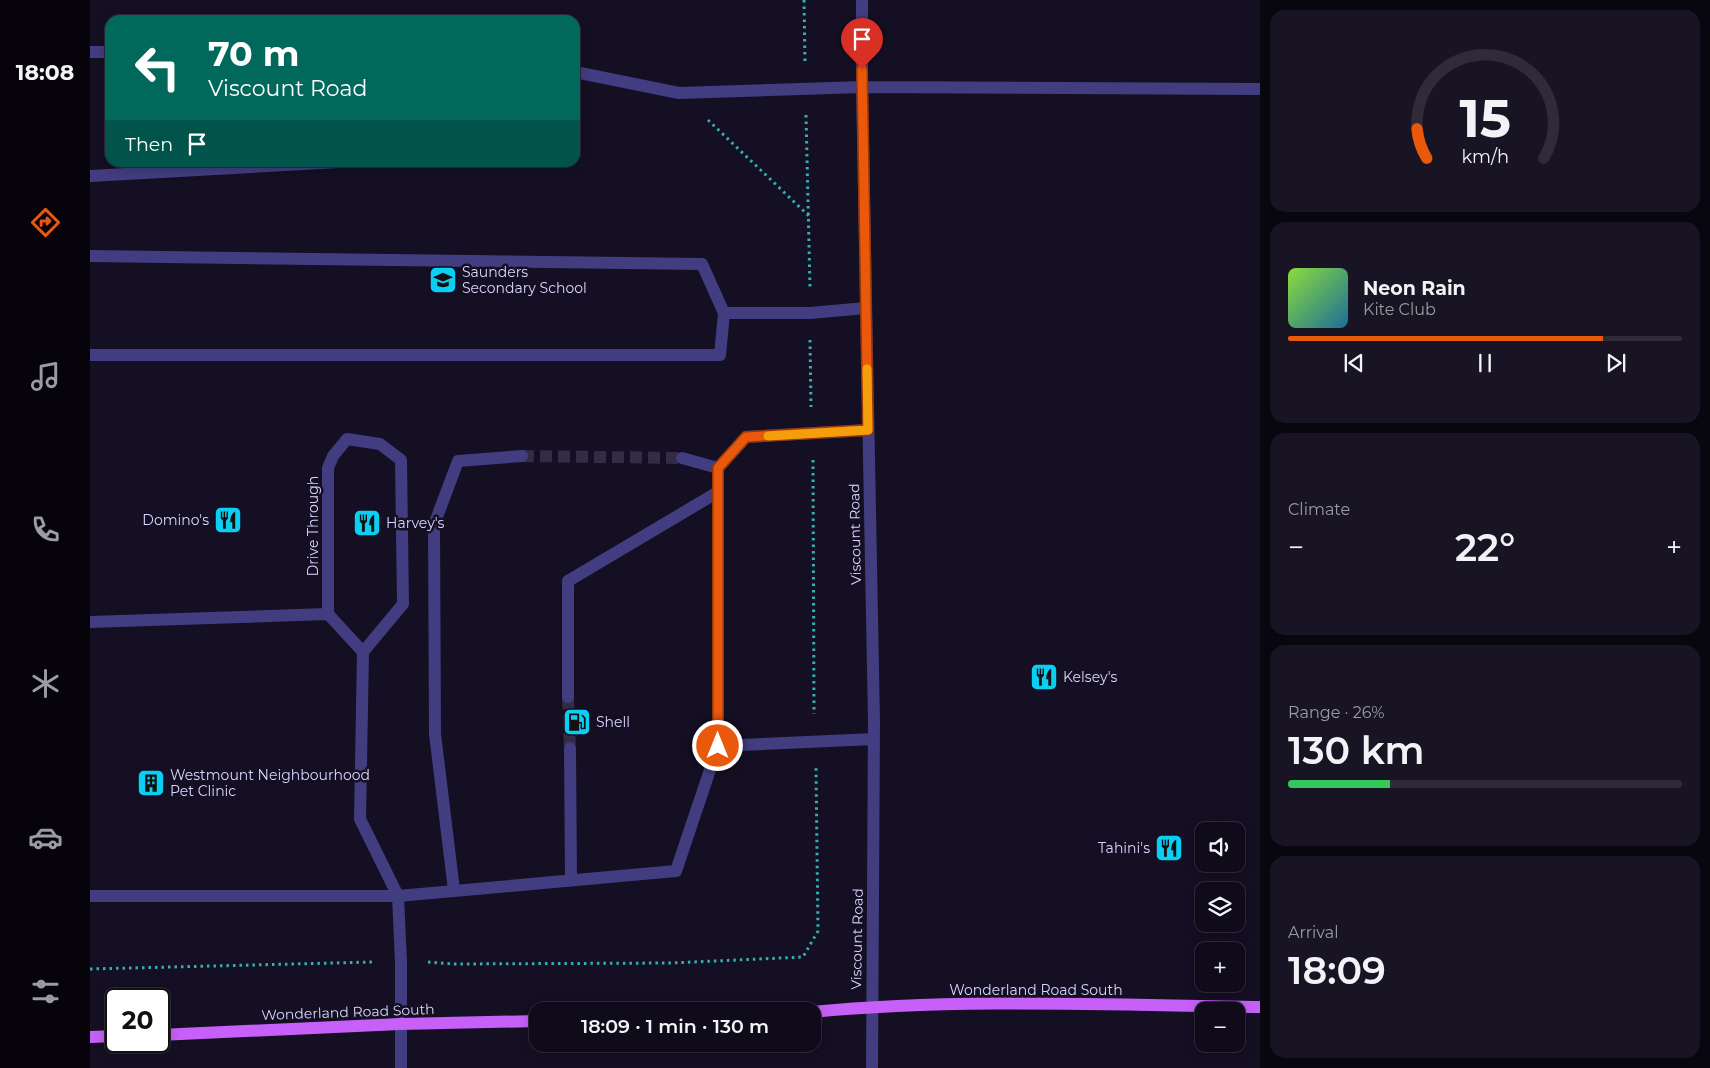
<!DOCTYPE html>
<html lang="en">
<head>
<meta charset="utf-8">
<style>
  body { margin:0; font-family:Montserrat,sans-serif; background:#181423; color:#f1f3f6; height:100vh; display:flex; flex-direction:column; font-size:19px; white-space:nowrap }
  * { box-sizing:border-box; margin:0 }
  p { font-size:16px; color:#9b9ba2 }
  .icon { flex:none; width:28px; height:28px; fill:none; stroke:currentColor; stroke-width:2; stroke-linecap:round; stroke-linejoin:round }
  .map { position:relative; flex:1; overflow:hidden }
  .sheet { display:flex; flex-direction:column; gap:10px; padding:10px; background:#08060e; width:450px }
  .sheet>* { flex:none }
  .guide { position:absolute; left:15px; top:15px; width:475px; height:152px; border-radius:15px; box-shadow:0 2px 12px #0003,0 0 0 1px #2f2b39; background:#00695c; color:#fff; overflow:hidden }
  .fabs { position:absolute; left:1105px; top:822px; display:grid; gap:10px }
  .fabs a { display:grid; place-items:center; width:50px; height:50px; border-radius:10px; background:#0f0b1a; box-shadow:0 2px 12px #0003,0 0 0 1px #2f2b39; font-size:25px }
  .speed { position:absolute; left:15px; top:988px; display:flex; gap:10px; font-size:25px; font-weight:700; text-align:center }
  .speed>* { display:grid; place-content:center; width:65px; height:65px; border-radius:50%; background:#0f0b1a; box-shadow:0 2px 12px #0003,0 0 0 1px #2f2b39; line-height:1 }
  .speed .limit { border:2px solid #111; border-radius:8px; background:#fff; color:#111 }
  .pin { position:absolute; display:grid; place-items:center; width:42px; height:42px; color:#fff; margin:-51px -21px; border-radius:50% 50% 50% 0; rotate:-45deg; box-shadow:0 0 5px #0007 }
  .pin .icon { rotate:45deg }
  .me { position:absolute; width:55px; margin:-28px; rotate:0deg; stroke-linejoin:round; filter:drop-shadow(0 0 4px #0008) }
  .turn { display:flex; align-items:center; gap:18px; height:105px; padding:0 20px; font-size:22px }
  .turn .icon { width:65px; height:65px; stroke-width:2.5 }
  .turn b { display:block; font-size:35px; line-height:42px }
  .then { display:flex; align-items:center; height:48px; padding:0 20px; background:#0003; gap:10px; font-size:19px }
  .big { font-size:38px; font-weight:600; line-height:1.1 }
  .sheet .widget { flex:1; display:flex; flex-direction:column; justify-content:center; gap:8px; min-width:0; padding:0 18px; border-radius:15px; background:#181423 }
  .sheet .dial { align-items:center; gap:0 }
  .dial svg { height:130px; overflow:visible; fill:none; stroke:#2f2b39; stroke-width:7; stroke-linecap:round; text-anchor:middle }
  .dial text { fill:#f1f3f6; stroke:none }
  .song { display:flex; align-items:center; gap:15px }
  .cover { width:60px; height:60px; border-radius:8px; background:linear-gradient(135deg,hsl(90 70% 55%),hsl(200 70% 35%)) }
  .played { height:5px; border-radius:2px; background:linear-gradient(90deg,#ea580c 80%,#2f2b39 80%) }
  .keys { display:flex; justify-content:space-around; direction:ltr }
  .heat { display:flex; justify-content:space-between; align-items:center; font-size:28px; direction:ltr }
  .charge { height:8px; border-radius:4px; background:linear-gradient(90deg,#34c759 26%,#2f2b39 0) }
  .trip { position:absolute; left:439px; top:1002px; width:292px; height:50px; border-radius:15px; background:#0f0b1a; box-shadow:0 2px 12px #0003,0 0 0 1px #2f2b39; font-weight:600; line-height:50px; text-align:center }
  main { display:flex; flex:1; min-height:0 }
  .tab-bar { display:flex; flex-direction:column; width:90px; justify-content:space-around; align-items:center; background:#06040a; color:#9b9ba2 }
  .tab-bar .icon { width:35px; height:35px }
  .tab-bar .selected { color:#ea580c }
  .tab-bar b { font-size:22px; color:#f1f3f6 }
  .map>svg:first-child { display:block }
  .lines { fill:none; stroke-linecap:round; stroke-linejoin:round }
  .minor-tunnel { stroke:#322d44; stroke-width:12; stroke-dasharray:12 6; stroke-linecap:butt }
  .path { stroke:#35b0af; stroke-width:3; stroke-dasharray:2.5 4; stroke-linecap:butt }
  .minor { stroke:#423d80; stroke-width:12 }
  .major { stroke:#c660f8; stroke-width:12 }
  .route-casing { stroke:#983908; stroke-width:12 }
  .route { stroke:#ea580c; stroke-width:9 }
  .slow { stroke:#f59e0b; stroke-width:9 }
  .labels { text-anchor:middle; stroke-width:5; stroke-linejoin:round; paint-order:stroke }
  .poi-label { font-size:14px; fill:#dbd4fd; stroke:#140f23; text-anchor:start }
  .street-label { font-size:14px; fill:#dbd4fd; stroke:#140f23 }
</style>
</head>
<body>
<main>
<nav class="tab-bar">
<b>18:08</b>
<svg class="icon selected" aria-label="directions" viewBox="0 0 24 24"><path d="M12 3l9 9-9 9-9-9zM9 14v-3h6M13 9l2 2-2 2"/></svg>
<svg class="icon" aria-label="music" viewBox="0 0 24 24"><path d="M9 18V5l10-2v13"/><circle cx="6" cy="18" r="3"/><circle cx="16" cy="16" r="3"/></svg>
<svg class="icon" aria-label="phone" viewBox="0 0 24 24"><path d="M5 4h4l2 5-3 2q2 4 5 5l2-3 5 2v4C11 20 4 13 5 4z"/></svg>
<svg class="icon" aria-label="climate" viewBox="0 0 24 24"><path d="M12 3v18M4 7l16 10M4 17L20 7"/></svg>
<svg class="icon" aria-label="car" viewBox="0 0 24 24"><path d="M5 17H2v-5l4-1 3-4h7l3 4 3 1v5h-3M9 17h6M6 11h13"/><circle cx="7" cy="17" r="2"/><circle cx="17" cy="17" r="2"/></svg>
<svg class="icon" aria-label="filters" viewBox="0 0 24 24"><path d="M4 7h16M4 17h16"/><circle cx="9" cy="7" r="2"/><circle cx="15" cy="17" r="2"/></svg>
</nav>
<div class="map">
<svg width="1170" height="1068" viewBox="0 0 1170 1068">
  <rect width="100%" height="100%" fill="#140f23"/>
  <g class="lines">
    <path class="minor-tunnel" d="M432,456l160,2
      M478,697l2,51"/>
    <path class="path" d="M714,0l1,62
      M716,115l4,172
      M618,120l101,96
      M720,340l1,67
      M723,460l1,254
      M338,962l26,2 217,-1 132,-6 15,-26 -2,-163
      M0,969l284,-7"/>
    <path class="minor" d="M772,0v87l12,635 -2,346
      M0,52h20
      M485,72l104,21 183,-6 398,2
      M0,176l249,-14
      M0,256l612,8 22,49 -4,42h-630
      M634,313h86l56,-5
      M778,430l-122,7 -28,31v278l156,-7
      M592,458l36,10
      M238,614v-146l5,-12 14,-17 33,5 21,16 2,144 -40,48 -3,167 38,77 3,66v106
      M238,614l35,38
      M0,622l238,-8
      M478,697v-116l150,-89
      M480,748l1,132
      M364,890l-19,-156 -1,-209 24,-64 64,-5
      M0,896h308l278,-25 42,-125"/>
    <path class="major" d="M722,1012c149,-14 299,-7 448,-5
      M69,1035l241,-11 138,-3
      M0,1037l26,-1"/>
  </g>
  <g class="lines">
    <g class="route-casing">
      <path id="route" d="M628,746v-278l28,-31 122,-7 -6,-361"/>
    </g>
    <use href="#route" class="route"/>
    <path class="slow" d="M678,436l100,-6 -1,-61"/>
  </g>
  <defs>
    <g id="school-square" transform="scale(1.4375)"><rect x="-9" y="-9" width="18" height="18" rx="4" fill="#0bcff2" stroke="#140f23"/><path d="M0-5L7-2L0 1L-7-2ZM-4 1L0 2.5L4 1V4Q0 6-4 4Z" fill="#111"/></g>
    <g id="restaurant-square" transform="scale(1.4375)"><rect x="-9" y="-9" width="18" height="18" rx="4" fill="#0bcff2" stroke="#140f23"/><path d="M-5-6h1v4h1v-4h1v4h1v-4h1v5L-1.5 .5V6h-2V.5L-5-1ZM5-6V6H3V1.5H1.5Q1.5-4 5-6Z" fill="#111"/></g>
    <g id="fuel-square" transform="scale(1.4375)"><rect x="-9" y="-9" width="18" height="18" rx="4" fill="#0bcff2" stroke="#140f23"/><path d="M-5.5-6h7V0h2V4h1.3V-2.5L3-4.5l.8-.8L6-3V5H2.5V1h-1V6h-7ZM-4.2-4.7v3.2H.2V-4.7Z" fill="#111"/></g>
    <g id="building-square" transform="scale(1.4375)"><rect x="-9" y="-9" width="18" height="18" rx="4" fill="#0bcff2" stroke="#140f23"/><path d="M-4-6H4V6H1V3H-1V6H-4ZM-2.5-4.3h1.7v1.8h-1.7ZM.8-4.3h1.7v1.8H.8ZM-2.5-1h1.7V.8h-1.7ZM.8-1h1.7V.8H.8Z" fill="#111"/></g>
  </defs>
  <g fill-rule="evenodd">
    <use href="#school-square" x="353" y="280"/>
    <use href="#restaurant-square" x="138" y="520"/>
    <use href="#restaurant-square" x="277" y="523"/>
    <use href="#restaurant-square" x="954" y="677"/>
    <use href="#fuel-square" x="487" y="722"/>
    <use href="#building-square" x="61" y="783"/>
    <use href="#restaurant-square" x="1079" y="848"/>
  </g>
  <g class="labels">
    <g class="poi-label">
      <text x="372" y="277">Saunders<tspan x="372" dy="16">Secondary School</tspan></text>
      <text x="119" y="525" text-anchor="end">Domino's</text>
      <text x="296" y="528">Harvey's</text>
      <text x="973" y="682">Kelsey's</text>
      <text x="506" y="727">Shell</text>
      <text x="80" y="780">Westmount Neighbourhood<tspan x="80" dy="16">Pet Clinic</tspan></text>
      <text x="1060" y="853" text-anchor="end">Tahini's</text>
    </g>
    <g class="street-label">
      <text transform="translate(223 526) rotate(-90)" y="5">Drive Through</text>
      <text transform="translate(765 534) rotate(-91)" y="5">Viscount Road</text>
      <text transform="translate(767 939) rotate(-89)" y="5">Viscount Road</text>
      <text x="946" y="995">Wonderland Road South</text>
      <text transform="translate(258 1012) rotate(-2)" y="5">Wonderland Road South</text>
    </g>
  </g>
</svg>
<div class="fabs">
<a><svg class="icon" aria-label="sound" viewBox="0 0 24 24"><path d="M4 9h4l5-4v14l-5-4H4zM17 9q2 3 0 6"/></svg></a>
<a><svg class="icon" aria-label="layers" viewBox="0 0 24 24"><path d="M12 4l9 5-9 5-9-5zM3 14l9 5 9-5"/></svg></a>
<a>+</a>
<a>−</a>
</div>
<div class="speed"><div class="limit">20</div></div>
<div class="pin" style="left:772px;top:69px;background:#d93025"><svg class="icon" aria-label="arrive" viewBox="0 0 24 24"><path d="M6 21V4h12l-3 4 3 4H6"/></svg></div>
<svg class="me" style="left:628px;top:746px" viewBox="-20 -20 40 40"><circle r="17" fill="#ea580c" stroke="#fff" stroke-width="3"/><path d="M0-11L8 9 0 5-8 9z" fill="#fff"/></svg>
<div class="trip">18:09 · 1 min · 130 m</div>
<div class="guide">
<div class="turn"><svg class="icon" aria-label="left" viewBox="0 0 24 24"><path d="M17 20v-9H6M10 6l-5 5 5 5"/></svg><div><b>70 m</b>Viscount Road</div></div>
<div class="then">Then<svg class="icon" aria-label="arrive" viewBox="0 0 24 24"><path d="M6 21V4h12l-3 4 3 4H6"/></svg></div>
</div>
</div>
<section class="sheet">
<div class="widget dial"><svg viewBox="0 0 100 80">
<path d="M14 69A42 42 0 1 1 86 69"/>
<path d="M14 69A42 42 0 0 1 8 51" stroke="#ea580c"/>
<text x="50" y="56" font-size="32" font-weight="700">15</text>
<text x="50" y="72" font-size="11">km/h</text>
</svg></div>
<div class="widget">
<div class="song"><i class="cover"></i><div><b>Neon Rain</b><p>Kite Club</p></div></div>
<div class="played"></div>
<div class="keys"><svg class="icon" aria-label="previous" viewBox="0 0 24 24"><path d="M18 5L8 12l10 7zM5 5v14"/></svg><svg class="icon" aria-label="pause" viewBox="0 0 24 24"><path d="M8 5v14M16 5v14"/></svg><svg class="icon" aria-label="next" viewBox="0 0 24 24"><path d="M6 5l10 7-10 7zM19 5v14"/></svg></div>
</div>
<div class="widget"><p>Climate</p>
<div class="heat"><a>−</a><b class="big">22°</b><a>+</a></div>
</div>
<div class="widget"><p>Range · 26%</p><b class="big">130 km</b><div class="charge"></div></div>
<div class="widget"><p>Arrival</p><b class="big">18:09</b></div>
</section>
</main>
</body>
</html>
